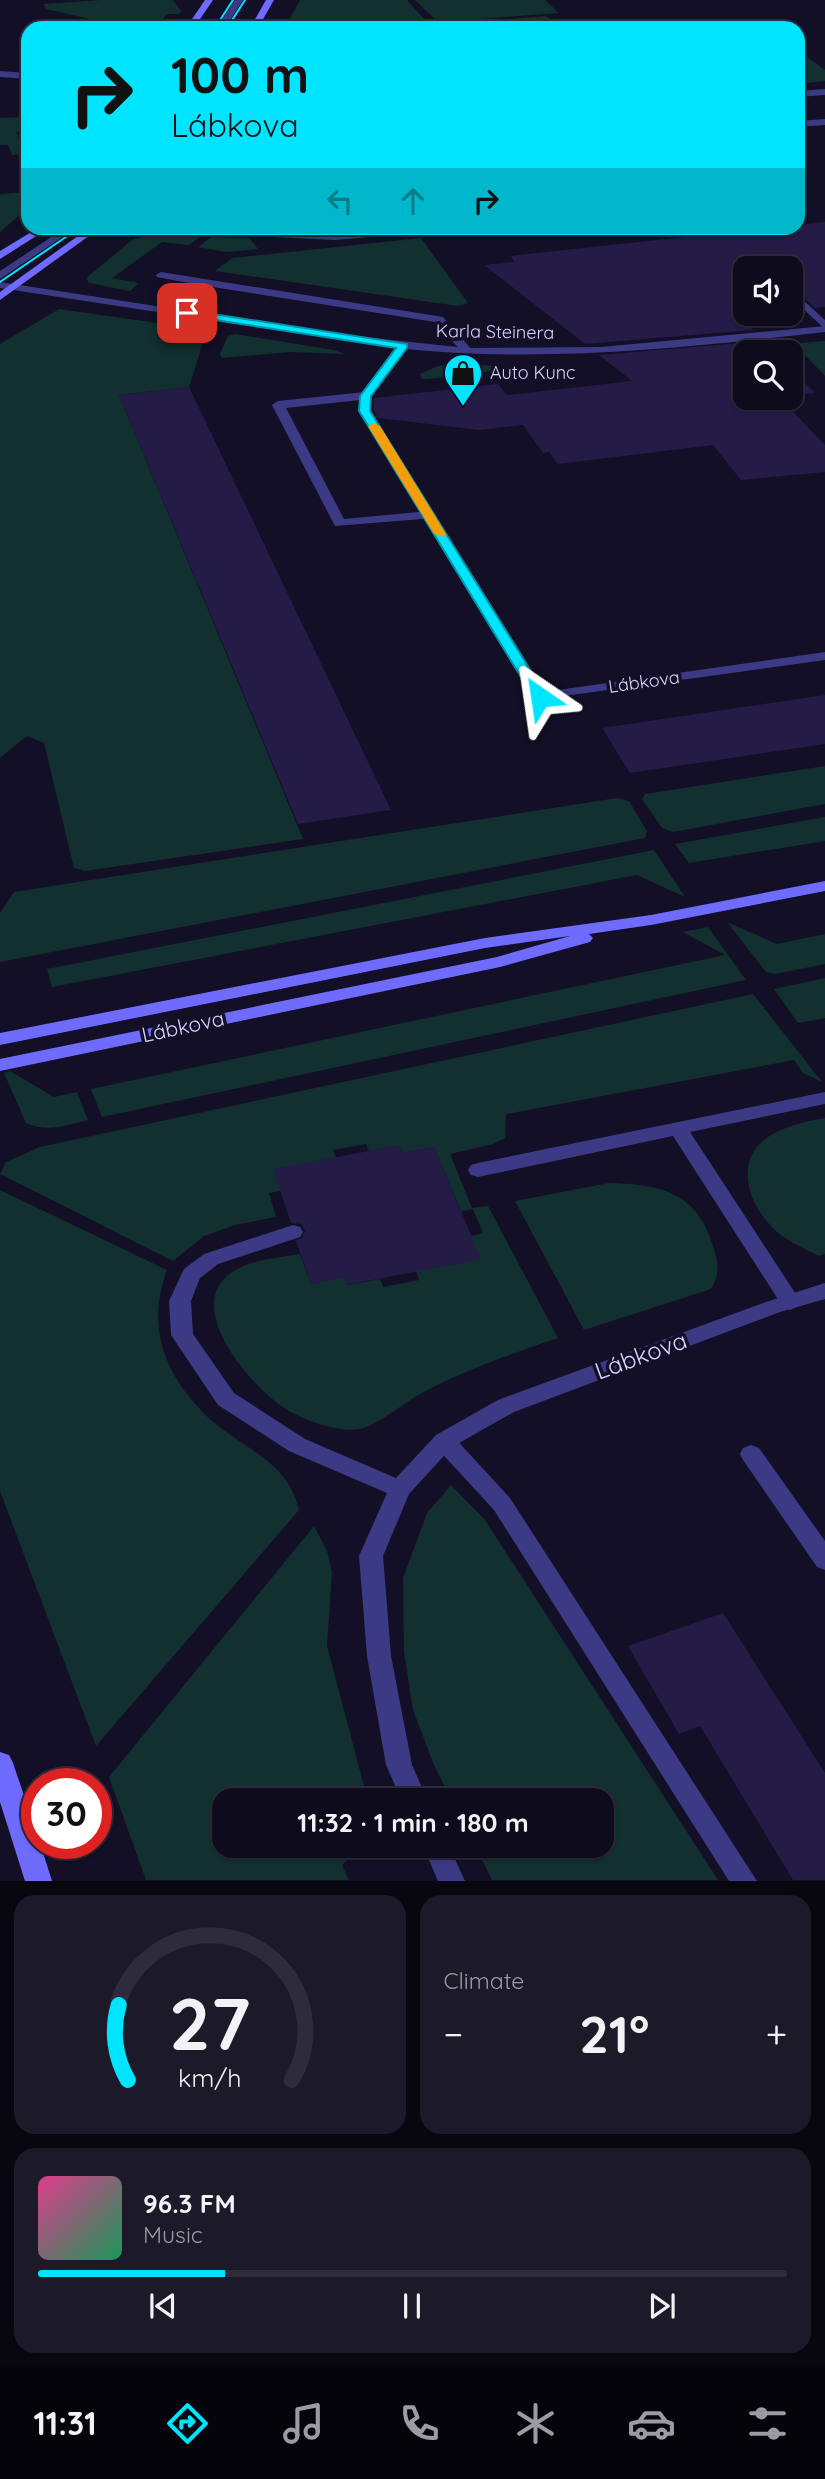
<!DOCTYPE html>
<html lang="en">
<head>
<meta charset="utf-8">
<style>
  body { margin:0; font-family:Quicksand,sans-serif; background:#1c1929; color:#f1f3f6; height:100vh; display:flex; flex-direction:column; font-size:26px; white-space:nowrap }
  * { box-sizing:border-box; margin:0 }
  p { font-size:23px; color:#9b9ba3 }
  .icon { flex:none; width:38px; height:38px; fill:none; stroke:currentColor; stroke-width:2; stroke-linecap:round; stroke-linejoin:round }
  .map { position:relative; height:1881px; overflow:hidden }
  .side { display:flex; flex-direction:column; gap:14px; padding:14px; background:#08060f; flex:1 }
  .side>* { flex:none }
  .banner { position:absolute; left:21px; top:21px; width:784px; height:214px; border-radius:21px; box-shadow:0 2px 5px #0004,0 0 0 2px #2e2b3b; background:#00e5ff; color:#111; overflow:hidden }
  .buttons { position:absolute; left:733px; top:256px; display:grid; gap:14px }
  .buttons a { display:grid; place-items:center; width:70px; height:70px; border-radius:14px; background:#0e0b1c; box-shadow:0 2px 5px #0004,0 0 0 2px #2e2b3b; font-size:35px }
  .speed { position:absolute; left:21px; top:1768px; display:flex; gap:14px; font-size:35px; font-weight:700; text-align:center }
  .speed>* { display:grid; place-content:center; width:91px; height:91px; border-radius:50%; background:#0e0b1c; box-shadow:0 2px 5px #0004,0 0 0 2px #2e2b3b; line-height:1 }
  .speed .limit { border:10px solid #d22; background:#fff; color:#111 }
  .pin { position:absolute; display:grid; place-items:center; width:60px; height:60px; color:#fff; margin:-30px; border-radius:14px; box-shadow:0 4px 10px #0006 }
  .me { position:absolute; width:77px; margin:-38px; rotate:328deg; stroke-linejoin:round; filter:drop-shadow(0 0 5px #0008) }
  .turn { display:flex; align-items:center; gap:24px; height:147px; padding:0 35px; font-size:32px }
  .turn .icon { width:91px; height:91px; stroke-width:2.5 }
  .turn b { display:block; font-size:49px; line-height:60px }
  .lanes { display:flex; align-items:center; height:66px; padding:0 35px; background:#0003; justify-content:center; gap:35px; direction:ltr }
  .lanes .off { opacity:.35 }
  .big { font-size:52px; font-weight:700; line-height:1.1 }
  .side .widget { flex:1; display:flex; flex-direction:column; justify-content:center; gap:10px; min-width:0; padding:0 24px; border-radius:21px; background:#1c1929 }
  .side .dial { align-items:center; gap:0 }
  .dial svg { height:182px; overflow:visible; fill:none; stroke:#2e2b3b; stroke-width:7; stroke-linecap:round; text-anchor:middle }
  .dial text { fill:#f1f3f6; stroke:none }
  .song { display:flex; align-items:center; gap:21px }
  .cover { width:84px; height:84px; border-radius:10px; background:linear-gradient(135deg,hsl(330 70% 55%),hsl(150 70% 35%)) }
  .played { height:7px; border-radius:4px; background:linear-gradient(90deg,#00e5ff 25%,#2e2b3b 25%) }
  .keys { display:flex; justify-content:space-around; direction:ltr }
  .heat { display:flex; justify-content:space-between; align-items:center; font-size:38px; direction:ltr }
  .side .tiles { flex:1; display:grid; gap:14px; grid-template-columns:1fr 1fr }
  .widget:last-child { grid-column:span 2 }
  .trip { position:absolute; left:212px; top:1788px; width:402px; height:70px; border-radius:21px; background:#0e0b1c; box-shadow:0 2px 5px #0004,0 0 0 2px #2e2b3b; font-weight:700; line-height:70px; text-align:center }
  .tabs { display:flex; height:112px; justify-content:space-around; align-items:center; background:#06040b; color:#9b9ba3 }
  .tabs .icon { width:49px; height:49px }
  .tabs .active { color:#00e5ff }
  .tabs b { font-size:32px; color:#f1f3f6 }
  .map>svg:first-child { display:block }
  .green { fill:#12302f }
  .building { fill:#241b47 }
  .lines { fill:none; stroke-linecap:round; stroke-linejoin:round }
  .lane { fill:#3d3a85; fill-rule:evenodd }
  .street { fill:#3d3a85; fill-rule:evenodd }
  .secondary { fill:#6f6bff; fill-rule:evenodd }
  .tram { stroke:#00e5ff; stroke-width:2 }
  .route { fill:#00e5ff; stroke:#0095a6; stroke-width:2 }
  .slow { fill:#f59e0b }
  .labels { text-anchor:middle; stroke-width:7; stroke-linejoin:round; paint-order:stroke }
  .far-street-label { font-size:18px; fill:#d9d4ff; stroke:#130f26 }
  .far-poi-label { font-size:18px; fill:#d9d4ff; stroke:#130f26; text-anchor:start }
  .street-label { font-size:21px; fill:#d9d4ff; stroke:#130f26 }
  .near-street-label { font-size:24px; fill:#d9d4ff; stroke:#130f26 }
</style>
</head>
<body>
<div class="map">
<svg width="825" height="1881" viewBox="0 0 825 1881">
  <rect width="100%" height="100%" fill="#130f26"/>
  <path class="green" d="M101,0h72l8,11 -2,3h-12l-4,5 13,1 -7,3h-61l-62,-14 -2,-5z
    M300,0h107l19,21h-135l-2,-1z
    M415,0h130l14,13 -121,9z
    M546,16l16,12 -121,-2v-1z
    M798,50l27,20v11l-27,3z
    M28,117v13l-11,2 6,22 -11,1 -4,-10h-8v-27z
    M23,181h5v27l-28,24v-38l27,-2z
    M152,235l48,2 -11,8 -27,-3 -50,36 27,5 -9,8 -41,-8 -3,-5 47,-39z
    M211,237l38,1 9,11 -32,3 -28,-5z
    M421,238l47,65 -10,3 -243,-35 17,-13z
    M59,309l148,21 -18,57 -70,8 184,444 -218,32 -11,-3 -30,-125 -17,-7 -27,22v-414z
    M235,334l99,16 10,4 -53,-2 -69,6 -2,-4 8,-18z
    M825,341v35l-28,-29h6l-2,-4z
    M454,364l44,2 3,4 -73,9h-6l-2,-5 18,-8z
    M825,766v38l-152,28 -11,-4 -20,-29 3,-5z
    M617,798l12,3 18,30 -2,7 -645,124v-49l14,-21z
    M825,817v24l-136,22 -14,-19z
    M654,850l31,47 -48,-22 -585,112 -5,-18z
    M727,922l50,22 48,-10v30l-50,10 -9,-2z
    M708,927l38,53 -644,137 -11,-28 634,-134 -42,-23z
    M825,978v40l-27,5 -24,-34z
    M753,994l69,88 -19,-9 -9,-13 -288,54 -1,24 -12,6 -43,10 22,54 16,-2 70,132c-47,16 -94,32 -138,56 -14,8 -46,33 -60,35 -21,4 -53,-8 -71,-18 -33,-19 -102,-96 -64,-133 18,-18 51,-20 75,-24l11,30 33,-7 4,8 32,-6 3,8 36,-7 -3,-9 64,-12 -9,-23 12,-3 -10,-24 -12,2 -27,-64 -31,6 -3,-7 -31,5 -3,-7 -33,6 3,8 -55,33 -12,2 7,24 -41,8 -31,11 -31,25 -173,-87 6,-12 34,-15z
    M10,1071l44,26 23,-5 11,28c-21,5 -41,13 -62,3l-22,-50z
    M825,1118v136l-6,2c-11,-6 -23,-11 -34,-18 -14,-9 -27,-26 -33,-41 -19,-56 28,-71 73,-79z
    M609,1183c48,1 87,8 103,60 6,17 9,30 -1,46l-127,41 -69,-129z
    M0,1190l167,80c-22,59 -1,108 44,150 34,30 77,41 88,90l-203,236 -96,-255z
    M451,1485l34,35 233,360h-226l-17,-34h127v-45h-150l-18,-36 -21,-55 -9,-58 -1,-74 24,-65z
    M314,1526l13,25 5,21 -5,74 41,155h-144v45h138l-20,19 7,15h-203l-37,-103z"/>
  <path class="building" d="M825,222v85l-10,1 -24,-22v-18h-45v45h18l-25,3 14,14 -168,14 -101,-79 30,-3 -3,-6 16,-2 242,-26h29v-3z
    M764,341l10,11h-28v45h33l46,48v27l-84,8 -28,-35 -155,19 -9,-12 -6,1 -20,-28 -44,5 -101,-12 -4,-8v-12l124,-14 9,11 125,-14 -33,-26z
    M791,369l24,24 -24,3z
    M189,387l202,423 -93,14 -179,-429z
    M825,695v49l-195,29 -28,-45z
    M400,1145l3,8 31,-6 47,112 -134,26 -3,-8 -33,7 -15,-43 6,-3 3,-7 -4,-7 -10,-1 -18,-54z
    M723,1613l102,160v107h-32l-93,-154 -21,8 -51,-88z"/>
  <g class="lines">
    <path class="lane" d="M235,0h8l-18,28h-8z
      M65,228h11l-76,51v-8z
      M161,272l282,45 30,34 -10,2 -28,-31 -235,-37 -31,26h-8v-4l28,-24 -32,-6 -1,-2z
      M791,289l34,31v9l-34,-31z
      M365,392l4,1v6l-83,9 58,111 85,-8 7,4 -2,3 -99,8 -63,-121 6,-4z
      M825,1092v12l-135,28 111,170 -4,5 -7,3 -7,-3 -110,-171 -195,41 -7,-2 -3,-5 3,-5 7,-2z
      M444,1432l8,3 58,63 247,383h-28l-235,-371 -58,-63 -3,-6 3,-6z
      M751,1445l8,3 66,93v29l-8,-3 -74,-107 -3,-6 3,-6z"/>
    <path class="street" d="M0,71l28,2v6l-28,-2z
      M825,89v6l-27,2v-6z
      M825,119v6l-27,2v-6z
      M153,228c64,-6 131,10 195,5 17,-2 63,-10 75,-3l-5,3 -83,7 -177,-9z
      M0,282l337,52 129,14 135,-1 224,-21v6c-139,16 -278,31 -419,17l-35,47v15l173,281 281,-40v8l-290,40 -176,-289v-15l36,-48 -395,-60z
      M293,1225l7,2 3,5 -3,5 -82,27 -18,14 -9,23 2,33 41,59 71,46 91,39 40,-43 62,-35 268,-98 59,-19v16l-45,13 -266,100 -62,35 -43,47 -26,62 8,100 21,109 16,36h-26l-16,-36 -19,-109 -8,-100 28,-63 -98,-42 -71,-46 -47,-70 -2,-34 15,-32 20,-15z
      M423,1846h26l16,35h-27z"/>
    <path class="secondary" d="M205,0h8l-19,28h-8z
      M266,0h8l-16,28h-8z
      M38,228h11l-49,31v-8z
      M89,228h11l-100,72v-8z
      M825,881v10l-174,34 -62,9 4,4 -3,4 -90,25 -500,104v-12l497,-102 73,-21 -85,12 -485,97v-12l485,-95 166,-23z
      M0,1752l9,3 4,8 24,71v9h3l12,38h-27l-25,-79z"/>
    <path class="tram" d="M215,28l18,-28
      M227,28l18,-28
      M0,282l79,-54"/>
  </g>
  <path class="route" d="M187,310l220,34v4l-36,48 -1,15 177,286 -2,3h-10l-2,-3 -174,-286 1,-15 36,-48 -213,-33 -2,-2z"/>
  <path class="slow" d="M374,423l6,3 66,108 -1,3 -11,-3 -66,-108z"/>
  <defs>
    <g id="shop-pin" transform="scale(2.0125)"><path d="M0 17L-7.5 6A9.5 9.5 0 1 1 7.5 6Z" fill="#00e5ff" stroke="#130f26"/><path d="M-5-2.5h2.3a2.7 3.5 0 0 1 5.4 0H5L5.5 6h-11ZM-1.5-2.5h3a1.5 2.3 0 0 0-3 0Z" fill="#111"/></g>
  </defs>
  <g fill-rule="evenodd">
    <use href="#shop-pin" x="463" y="373"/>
  </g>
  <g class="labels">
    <g class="far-street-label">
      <text transform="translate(495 332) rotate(1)" y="6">Karla Steinera</text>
      <text transform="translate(644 682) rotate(-8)" y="6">Lábkova</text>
    </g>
    <g class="far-poi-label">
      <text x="490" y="379">Auto Kunc</text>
    </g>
    <g class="street-label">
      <text transform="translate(183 1027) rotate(-12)" y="7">Lábkova</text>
    </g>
    <g class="near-street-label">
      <text transform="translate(641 1356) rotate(-20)" y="8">Lábkova</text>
    </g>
  </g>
</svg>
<div class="buttons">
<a><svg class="icon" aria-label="sound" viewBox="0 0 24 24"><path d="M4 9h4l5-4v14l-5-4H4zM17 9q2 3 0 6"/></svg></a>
<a><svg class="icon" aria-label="search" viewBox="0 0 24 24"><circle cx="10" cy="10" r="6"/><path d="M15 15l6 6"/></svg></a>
</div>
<div class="speed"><div class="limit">30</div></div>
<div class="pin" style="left:187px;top:313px;background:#d93025"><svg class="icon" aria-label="arrive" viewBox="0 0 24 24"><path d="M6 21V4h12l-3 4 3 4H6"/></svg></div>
<svg class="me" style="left:540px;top:697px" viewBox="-20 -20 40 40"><path d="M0-17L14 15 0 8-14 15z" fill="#00e5ff" stroke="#fff" stroke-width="4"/></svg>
<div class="trip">11:32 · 1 min · 180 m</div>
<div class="banner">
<div class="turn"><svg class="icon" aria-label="right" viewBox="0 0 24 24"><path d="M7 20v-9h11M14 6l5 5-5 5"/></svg><div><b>100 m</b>Lábkova</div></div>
<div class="lanes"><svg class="icon off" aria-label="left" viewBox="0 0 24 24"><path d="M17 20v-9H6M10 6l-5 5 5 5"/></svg><svg class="icon off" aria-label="ahead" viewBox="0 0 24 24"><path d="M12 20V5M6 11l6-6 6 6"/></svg><svg class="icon" aria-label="right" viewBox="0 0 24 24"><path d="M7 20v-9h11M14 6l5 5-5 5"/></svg></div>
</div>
</div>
<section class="side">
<div class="tiles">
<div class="widget dial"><svg viewBox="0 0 100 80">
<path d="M14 69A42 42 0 1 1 86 69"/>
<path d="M14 69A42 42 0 0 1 10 36" stroke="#00e5ff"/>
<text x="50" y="56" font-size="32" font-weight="700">27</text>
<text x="50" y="72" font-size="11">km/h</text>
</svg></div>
<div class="widget"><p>Climate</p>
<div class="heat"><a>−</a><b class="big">21°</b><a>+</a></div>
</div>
<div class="widget">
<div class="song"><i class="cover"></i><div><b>96.3 FM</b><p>Music</p></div></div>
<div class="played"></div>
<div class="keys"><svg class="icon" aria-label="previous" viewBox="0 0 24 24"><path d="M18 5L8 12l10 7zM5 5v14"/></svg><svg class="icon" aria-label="pause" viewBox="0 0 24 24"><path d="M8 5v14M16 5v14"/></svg><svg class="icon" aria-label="next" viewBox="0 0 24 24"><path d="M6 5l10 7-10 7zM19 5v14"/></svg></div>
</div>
</div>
</section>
<nav class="tabs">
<b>11:31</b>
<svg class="icon active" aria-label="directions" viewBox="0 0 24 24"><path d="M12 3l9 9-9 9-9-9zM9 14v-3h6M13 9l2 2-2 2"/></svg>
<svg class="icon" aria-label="music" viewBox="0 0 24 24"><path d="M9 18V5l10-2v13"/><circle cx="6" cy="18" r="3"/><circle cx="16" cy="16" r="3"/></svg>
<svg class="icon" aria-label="phone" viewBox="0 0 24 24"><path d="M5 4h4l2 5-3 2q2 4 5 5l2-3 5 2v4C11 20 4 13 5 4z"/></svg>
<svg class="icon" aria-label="climate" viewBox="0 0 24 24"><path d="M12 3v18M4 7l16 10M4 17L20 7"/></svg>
<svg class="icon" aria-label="car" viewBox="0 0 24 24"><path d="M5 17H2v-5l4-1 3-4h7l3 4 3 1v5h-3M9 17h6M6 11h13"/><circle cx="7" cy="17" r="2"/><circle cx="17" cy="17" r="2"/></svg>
<svg class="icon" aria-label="filters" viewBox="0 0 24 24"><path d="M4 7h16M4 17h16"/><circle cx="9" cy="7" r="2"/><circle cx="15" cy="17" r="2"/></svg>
</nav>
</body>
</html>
